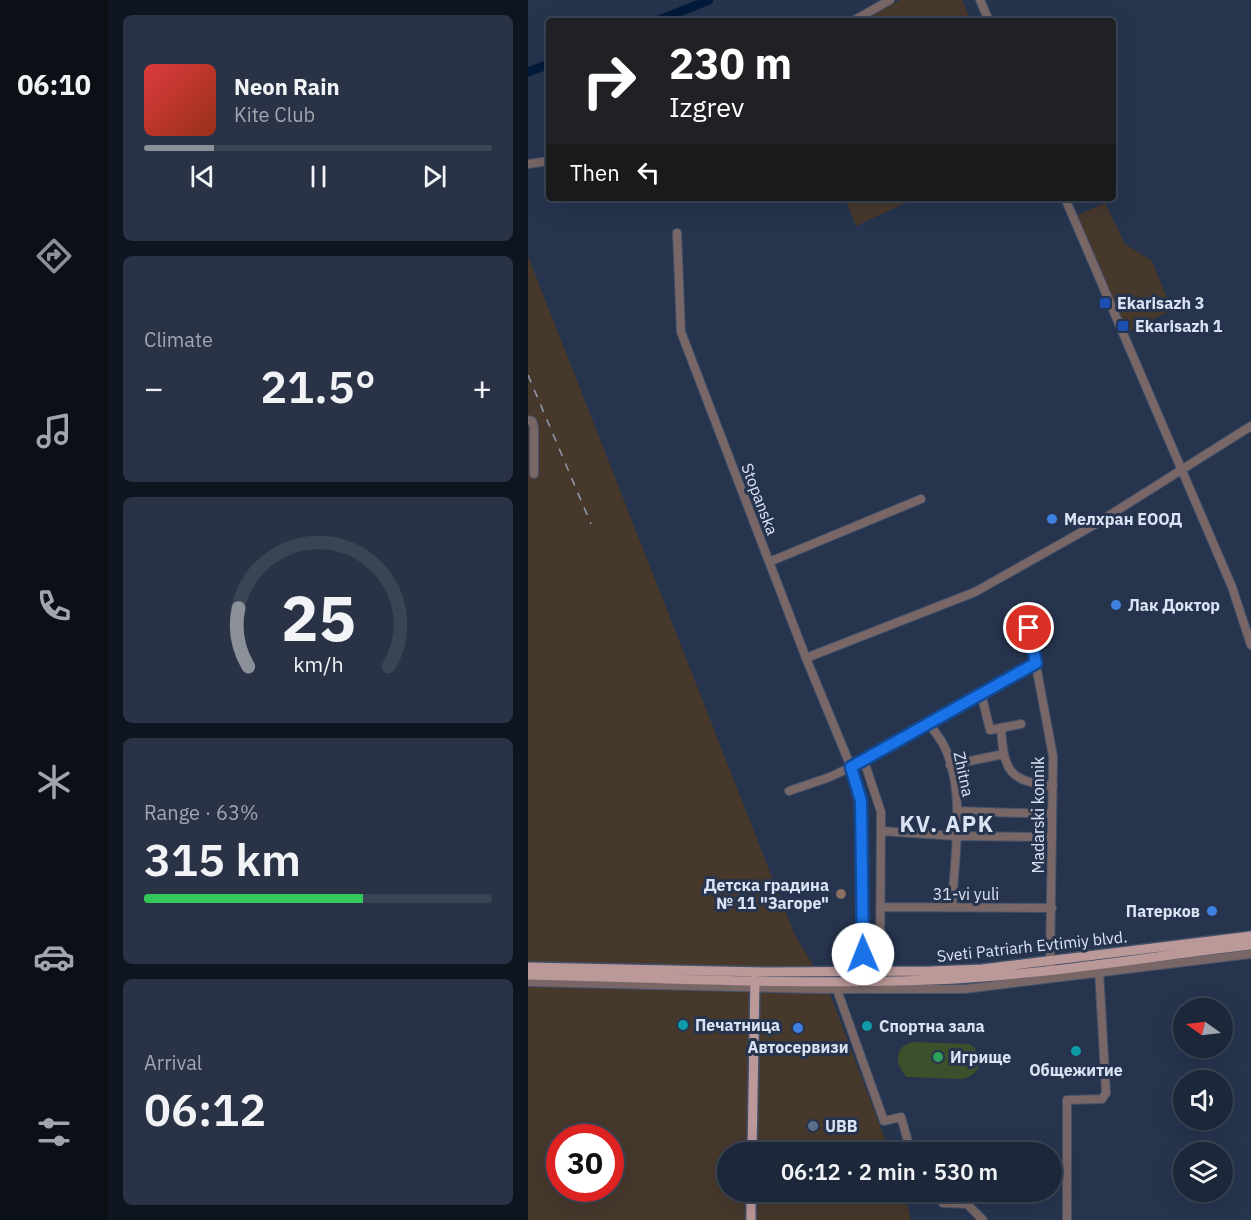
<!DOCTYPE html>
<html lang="en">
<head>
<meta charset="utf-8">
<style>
  body { margin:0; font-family:"IBM Plex Sans",sans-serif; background:#293345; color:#f1f3f6; height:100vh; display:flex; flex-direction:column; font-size:22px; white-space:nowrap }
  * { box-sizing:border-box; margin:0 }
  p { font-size:20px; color:#a0a5af }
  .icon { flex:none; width:33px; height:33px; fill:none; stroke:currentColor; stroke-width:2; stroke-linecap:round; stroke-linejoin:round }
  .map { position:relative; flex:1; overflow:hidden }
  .panel { display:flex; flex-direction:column; gap:15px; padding:15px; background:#0f1520; width:420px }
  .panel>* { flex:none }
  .hud { position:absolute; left:18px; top:18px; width:570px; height:183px; border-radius:6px; box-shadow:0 6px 24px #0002,0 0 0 2px #3a4454; background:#202124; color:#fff; overflow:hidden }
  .needle { width:39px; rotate:284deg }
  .fabs { position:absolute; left:645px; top:998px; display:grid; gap:12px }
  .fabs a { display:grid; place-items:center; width:60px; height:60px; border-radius:50%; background:#1c273a; box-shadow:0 6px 24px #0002,0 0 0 2px #3a4454; font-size:30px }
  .speed { position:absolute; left:18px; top:1124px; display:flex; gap:12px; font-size:30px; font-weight:700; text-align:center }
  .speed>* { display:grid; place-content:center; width:78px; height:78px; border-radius:50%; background:#1c273a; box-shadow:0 6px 24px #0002,0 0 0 2px #3a4454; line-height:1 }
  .speed .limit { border:9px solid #d22; background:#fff; color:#111 }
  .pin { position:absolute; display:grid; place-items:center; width:51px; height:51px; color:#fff; margin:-26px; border:3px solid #fff; border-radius:50%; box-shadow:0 2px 6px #0007 }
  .me { position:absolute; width:66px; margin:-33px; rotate:359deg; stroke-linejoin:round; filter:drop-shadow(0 0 4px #0008) }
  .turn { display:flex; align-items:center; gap:21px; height:126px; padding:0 24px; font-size:27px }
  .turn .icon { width:78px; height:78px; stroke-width:2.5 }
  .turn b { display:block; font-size:42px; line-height:51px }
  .then { display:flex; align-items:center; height:57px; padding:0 24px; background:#0003; gap:12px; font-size:22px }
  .big { font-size:45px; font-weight:600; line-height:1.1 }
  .panel .widget { flex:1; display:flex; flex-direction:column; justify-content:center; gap:9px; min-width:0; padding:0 21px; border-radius:9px; background:#293345 }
  .panel .dial { align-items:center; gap:0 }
  .dial svg { height:156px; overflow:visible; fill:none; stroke:#3a4454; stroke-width:7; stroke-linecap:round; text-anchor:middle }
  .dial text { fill:#f1f3f6; stroke:none }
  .song { display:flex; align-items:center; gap:18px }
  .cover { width:72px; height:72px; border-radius:9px; background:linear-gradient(135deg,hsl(0 70% 55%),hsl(10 70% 35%)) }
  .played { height:6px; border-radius:3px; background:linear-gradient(90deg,#8c9099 20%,#3a4454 20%) }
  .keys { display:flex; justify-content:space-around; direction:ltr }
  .heat { display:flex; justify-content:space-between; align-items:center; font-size:33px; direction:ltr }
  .charge { height:9px; border-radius:4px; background:linear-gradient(90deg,#34c759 63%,#3a4454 0) }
  .trip { position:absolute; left:189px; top:1142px; width:345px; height:60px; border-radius:30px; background:#1c273a; box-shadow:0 6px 24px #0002,0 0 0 2px #3a4454; font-weight:600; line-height:60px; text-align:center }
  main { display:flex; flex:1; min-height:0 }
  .tabs { display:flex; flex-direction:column; width:108px; justify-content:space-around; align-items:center; background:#0b1017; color:#a0a5af }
  .tabs .icon { width:42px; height:42px }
  .tabs .current { color:#8c9099 }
  .tabs b { font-size:27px; color:#f1f3f6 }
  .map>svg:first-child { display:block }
  .industrial { fill:#47382c; fill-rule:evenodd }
  .green { fill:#3c502c }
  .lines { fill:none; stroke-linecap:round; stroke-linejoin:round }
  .river { stroke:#021a3b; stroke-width:9 }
  .minor-casing { stroke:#435069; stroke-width:10 }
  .major-casing { stroke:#435069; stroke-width:12 }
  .minor { stroke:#796767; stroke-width:8 }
  .major { stroke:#bc9999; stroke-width:9 }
  .rail { stroke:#919cb0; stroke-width:1.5; stroke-dasharray:8 8; stroke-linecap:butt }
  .route-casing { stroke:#114b97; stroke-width:15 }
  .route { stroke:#1a73e8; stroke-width:10 }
  .transit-dot { fill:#1a4fb4; stroke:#26344e; stroke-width:2 }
  .shop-dot { fill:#3f7fe0; stroke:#26344e; stroke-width:2 }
  .education-dot { fill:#8d6e63; stroke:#26344e; stroke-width:2 }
  .culture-dot { fill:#0f9aa8; stroke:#26344e; stroke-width:2 }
  .leisure-dot { fill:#2e9e5b; stroke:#26344e; stroke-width:2 }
  .service-dot { fill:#5c6f8a; stroke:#26344e; stroke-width:2 }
  .labels { text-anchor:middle; stroke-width:6; stroke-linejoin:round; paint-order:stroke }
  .poi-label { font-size:16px; font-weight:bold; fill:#dae3f4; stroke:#26344e; text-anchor:start }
  .street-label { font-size:16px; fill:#dae3f4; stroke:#26344e }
  .district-label { font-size:22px; font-weight:bold; letter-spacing:1.5px; fill:#dae3f4; stroke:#26344e }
</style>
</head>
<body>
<main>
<nav class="tabs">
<b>06:10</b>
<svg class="icon current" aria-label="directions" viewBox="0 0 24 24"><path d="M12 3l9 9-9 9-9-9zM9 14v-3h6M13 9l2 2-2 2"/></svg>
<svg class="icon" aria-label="music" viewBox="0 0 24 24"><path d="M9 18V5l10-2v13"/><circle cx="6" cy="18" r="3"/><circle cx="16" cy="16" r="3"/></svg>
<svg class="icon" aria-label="phone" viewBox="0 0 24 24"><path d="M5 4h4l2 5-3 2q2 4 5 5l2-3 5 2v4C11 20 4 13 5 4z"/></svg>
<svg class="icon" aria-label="climate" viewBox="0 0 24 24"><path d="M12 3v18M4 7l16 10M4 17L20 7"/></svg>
<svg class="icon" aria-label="car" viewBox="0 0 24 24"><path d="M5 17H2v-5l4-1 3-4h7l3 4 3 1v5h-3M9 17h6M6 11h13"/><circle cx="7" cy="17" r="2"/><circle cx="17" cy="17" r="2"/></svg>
<svg class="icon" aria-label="filters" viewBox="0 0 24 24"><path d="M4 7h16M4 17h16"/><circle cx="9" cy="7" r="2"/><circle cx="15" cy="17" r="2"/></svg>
</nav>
<section class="panel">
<div class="widget">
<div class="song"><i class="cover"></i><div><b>Neon Rain</b><p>Kite Club</p></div></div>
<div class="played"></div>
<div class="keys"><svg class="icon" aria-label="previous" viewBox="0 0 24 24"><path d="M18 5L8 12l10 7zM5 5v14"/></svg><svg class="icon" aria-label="pause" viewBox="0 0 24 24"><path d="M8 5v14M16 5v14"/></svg><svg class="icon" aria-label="next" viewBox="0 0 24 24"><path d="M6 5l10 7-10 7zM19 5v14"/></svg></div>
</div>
<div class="widget"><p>Climate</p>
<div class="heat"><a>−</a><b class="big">21.5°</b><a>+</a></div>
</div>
<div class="widget dial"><svg viewBox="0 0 100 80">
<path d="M14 69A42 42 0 1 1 86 69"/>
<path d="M14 69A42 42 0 0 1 9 39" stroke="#8c9099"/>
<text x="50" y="56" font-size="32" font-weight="700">25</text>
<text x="50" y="72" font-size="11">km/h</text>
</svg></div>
<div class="widget"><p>Range · 63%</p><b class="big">315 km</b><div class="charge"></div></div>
<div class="widget"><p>Arrival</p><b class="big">06:12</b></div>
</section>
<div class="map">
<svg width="723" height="1220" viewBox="0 0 723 1220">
  <rect width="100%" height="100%" fill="#26344e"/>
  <path class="industrial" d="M372,0h62l9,21h-110z
    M317,198h71l-60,28z
    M577,203l20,41 27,17 20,49 -45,22 -51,-116z
    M0,256l266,677 36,61 60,158h-162v39h176l7,29h-383zM32,1137h50v51h-50z"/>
  <path class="green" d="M385,1042l57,2c16,12 11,32 -9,35l-54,-2c-13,-12 -13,-31 6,-35z"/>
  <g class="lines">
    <path class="river" d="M129,21l52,-21
      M0,72l21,-8"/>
    <g class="minor-casing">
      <path id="minor" d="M452,0l9,21
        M325,21l37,-21
        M0,164l21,-3
        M537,198l167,389 19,58
        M149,233l4,99 125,326 45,109 10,34 2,170
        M0,420l4,1 2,6v47
        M241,562l152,-63
        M501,628l24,128 -3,212
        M278,658l169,-66 119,-67 157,-99
        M453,693l9,37 31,-6
        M400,722c6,9 14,18 18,28 20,47 8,107 6,158
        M473,728c3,44 8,53 52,58
        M336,761l17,51 -1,159
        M422,765l54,-11
        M261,791l41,-14 34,-16 172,-98
        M429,811l95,3
        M353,831l74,5 97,1
        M352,907l172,1
        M0,982l288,7h149l286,-35
        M308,987l48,134 17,-4 10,35
        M414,1191l1,12 24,1 16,16
        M539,1220v-120l35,-1 4,-6 -7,-123"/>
    </g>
    <g class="major-casing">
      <path id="major" d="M0,967l236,5 167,-1 51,-2 269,-33
        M0,975c134,3 269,10 403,5 107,-4 214,-23 320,-35
        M224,1152l3,-172
        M223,1220v-29"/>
    </g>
    <use href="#minor" class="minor"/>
    <use href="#major" class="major"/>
    <path class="rail" d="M0,375l63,149"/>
  </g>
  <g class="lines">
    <g class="route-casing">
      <path id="route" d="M335,954l-2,-153 -10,-34 185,-104 -7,-35"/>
    </g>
    <use href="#route" class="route"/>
  </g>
  <g class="transit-dot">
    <rect x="571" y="297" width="12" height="12" rx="3"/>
    <rect x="589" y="320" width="12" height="12" rx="3"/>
  </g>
  <g class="shop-dot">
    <circle cx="524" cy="519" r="6"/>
    <circle cx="588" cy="605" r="6"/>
    <circle cx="684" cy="911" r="6"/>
    <circle cx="270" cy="1028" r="6"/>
  </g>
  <circle class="education-dot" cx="313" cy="894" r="6"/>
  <g class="culture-dot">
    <circle cx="155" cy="1025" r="6"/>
    <circle cx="339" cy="1026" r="6"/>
    <circle cx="548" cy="1051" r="6"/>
  </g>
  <circle class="leisure-dot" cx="410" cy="1057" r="6"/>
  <circle class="service-dot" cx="285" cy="1126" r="6"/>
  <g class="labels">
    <g class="poi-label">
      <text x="589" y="309">Ekarisazh 3</text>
      <text x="607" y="332">Ekarisazh 1</text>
      <text x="536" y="525">Мелхран ЕООД</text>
      <text x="600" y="611">Лак Доктор</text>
      <text x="301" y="891" text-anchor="end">Детска градина<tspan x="301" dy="18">№ 11 "Загоре"</tspan></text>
      <text x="672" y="917" text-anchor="end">Патерков</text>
      <text x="167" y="1031">Печатница</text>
      <text x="351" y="1032">Спортна зала</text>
      <text x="270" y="1053" text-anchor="middle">Автосервизи</text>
      <text x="422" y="1063">Игрище</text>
      <text x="548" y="1076" text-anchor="middle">Общежитие</text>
      <text x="297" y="1132">UBB</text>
    </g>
    <g class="street-label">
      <text transform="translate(232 499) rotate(69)" y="6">Stopanska</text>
      <text transform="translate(436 774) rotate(78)" y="6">Zhitna</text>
      <text transform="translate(510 815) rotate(-90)" y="6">Madarski konnik</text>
      <text x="438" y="900">31-vi yuli</text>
      <text transform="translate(504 946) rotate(-6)" y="6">Sveti Patriarh Evtimiy blvd.</text>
    </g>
    <g class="district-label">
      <text x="419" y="832">KV. APK</text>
    </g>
  </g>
</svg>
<div class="fabs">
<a><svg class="needle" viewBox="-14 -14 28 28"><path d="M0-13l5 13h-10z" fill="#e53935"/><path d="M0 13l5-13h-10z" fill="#a0a5af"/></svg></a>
<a><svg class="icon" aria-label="sound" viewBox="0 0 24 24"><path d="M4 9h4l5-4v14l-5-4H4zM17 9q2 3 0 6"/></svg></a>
<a><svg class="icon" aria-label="layers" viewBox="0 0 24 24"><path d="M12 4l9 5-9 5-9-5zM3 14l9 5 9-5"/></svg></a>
</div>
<div class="speed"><div class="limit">30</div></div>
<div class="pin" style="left:501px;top:628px;background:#d93025"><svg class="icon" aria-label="arrive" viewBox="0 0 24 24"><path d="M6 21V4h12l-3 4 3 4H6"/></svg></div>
<svg class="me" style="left:335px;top:954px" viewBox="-20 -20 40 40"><circle r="19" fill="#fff"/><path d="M0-13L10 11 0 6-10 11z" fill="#1a73e8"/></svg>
<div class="trip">06:12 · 2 min · 530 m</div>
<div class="hud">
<div class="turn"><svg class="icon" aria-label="right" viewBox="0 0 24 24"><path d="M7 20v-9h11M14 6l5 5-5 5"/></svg><div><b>230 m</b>Izgrev</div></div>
<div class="then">Then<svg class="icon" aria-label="left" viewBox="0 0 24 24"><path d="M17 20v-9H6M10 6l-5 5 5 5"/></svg></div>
</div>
</div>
</main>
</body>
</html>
